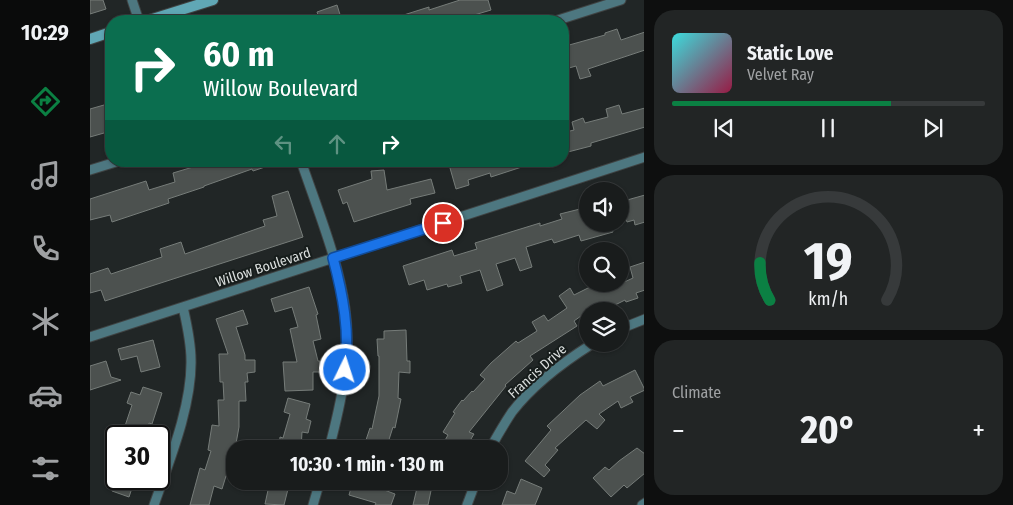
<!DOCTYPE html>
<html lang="en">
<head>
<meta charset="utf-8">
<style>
  body { margin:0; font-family:"Fira Sans Condensed",sans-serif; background:#222525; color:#f1f3f6; height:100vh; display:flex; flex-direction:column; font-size:19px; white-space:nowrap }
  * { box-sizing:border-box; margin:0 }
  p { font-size:16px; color:#9fa1a3 }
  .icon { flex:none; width:28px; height:28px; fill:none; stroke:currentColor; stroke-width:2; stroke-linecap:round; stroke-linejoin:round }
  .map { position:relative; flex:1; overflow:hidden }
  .sheet { display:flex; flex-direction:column; gap:10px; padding:10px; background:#0e0f0f; width:369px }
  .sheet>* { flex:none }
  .guide { position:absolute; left:15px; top:15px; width:464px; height:152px; border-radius:20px; box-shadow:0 1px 4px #0004,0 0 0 1px #373a3b; background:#0b6e4f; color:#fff; overflow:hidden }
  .controls { position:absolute; left:489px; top:182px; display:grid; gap:10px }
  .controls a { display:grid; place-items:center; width:50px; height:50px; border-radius:50%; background:#191c1c; box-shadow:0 1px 4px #0004,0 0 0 1px #373a3b; font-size:25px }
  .speed { position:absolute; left:15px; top:425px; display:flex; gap:10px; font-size:25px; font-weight:700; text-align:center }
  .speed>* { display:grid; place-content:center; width:65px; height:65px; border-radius:50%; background:#191c1c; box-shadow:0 1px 4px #0004,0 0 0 1px #373a3b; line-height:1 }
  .speed .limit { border:2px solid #111; border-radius:8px; background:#fff; color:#111 }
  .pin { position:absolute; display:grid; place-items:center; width:42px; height:42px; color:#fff; margin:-21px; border:2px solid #fff; border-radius:50%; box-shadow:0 1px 5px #0007 }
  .me { position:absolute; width:55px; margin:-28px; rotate:4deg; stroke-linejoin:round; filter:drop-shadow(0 0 4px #0008) }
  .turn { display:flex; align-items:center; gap:18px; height:105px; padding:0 15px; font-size:22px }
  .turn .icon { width:65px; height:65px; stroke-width:2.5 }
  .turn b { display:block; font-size:35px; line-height:42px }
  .lanes { display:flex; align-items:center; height:48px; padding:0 15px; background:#0003; justify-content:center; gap:25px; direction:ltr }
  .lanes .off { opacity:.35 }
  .big { font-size:38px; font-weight:700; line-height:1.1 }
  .sheet .widget { flex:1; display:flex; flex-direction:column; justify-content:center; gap:8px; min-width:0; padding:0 18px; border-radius:20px; background:#222525 }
  .sheet .dial { align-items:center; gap:0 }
  .dial svg { height:130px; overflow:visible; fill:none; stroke:#373a3b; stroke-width:7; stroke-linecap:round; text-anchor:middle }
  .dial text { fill:#f1f3f6; stroke:none }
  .song { display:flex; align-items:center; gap:15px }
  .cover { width:60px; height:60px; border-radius:8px; background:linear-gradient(135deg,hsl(180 70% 55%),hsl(340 70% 35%)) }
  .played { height:5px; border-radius:2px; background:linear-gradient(90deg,#0b8043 70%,#373a3b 70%) }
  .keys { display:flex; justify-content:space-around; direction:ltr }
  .heat { display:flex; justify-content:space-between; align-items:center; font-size:28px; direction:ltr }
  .trip { position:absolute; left:136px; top:440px; width:282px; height:50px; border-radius:20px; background:#191c1c; box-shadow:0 1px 4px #0004,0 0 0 1px #373a3b; font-weight:700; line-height:50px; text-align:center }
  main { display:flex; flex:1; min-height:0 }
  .tab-bar { display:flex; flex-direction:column; width:90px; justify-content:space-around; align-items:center; background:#0a0b0b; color:#9fa1a3 }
  .tab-bar .icon { width:35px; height:35px }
  .tab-bar .active { color:#0b8043 }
  .tab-bar b { font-size:22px; color:#f1f3f6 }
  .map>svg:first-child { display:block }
  .building { fill:#4c514f; stroke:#767c79 }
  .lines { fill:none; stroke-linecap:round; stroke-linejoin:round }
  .street-casing { stroke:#3f4343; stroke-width:11 }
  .secondary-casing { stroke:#3f4343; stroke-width:12 }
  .street { stroke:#4d7780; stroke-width:9 }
  .secondary { stroke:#60a7b5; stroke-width:10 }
  .route-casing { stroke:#114b97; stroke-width:12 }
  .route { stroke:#1a73e8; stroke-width:9 }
  .labels { text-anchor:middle; stroke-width:4; stroke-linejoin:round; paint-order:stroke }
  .street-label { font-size:14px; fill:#dadedd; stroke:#171d1c }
</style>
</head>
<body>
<main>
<nav class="tab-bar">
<b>10:29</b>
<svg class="icon active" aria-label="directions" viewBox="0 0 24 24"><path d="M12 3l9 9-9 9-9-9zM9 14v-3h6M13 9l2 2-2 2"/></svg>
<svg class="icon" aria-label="music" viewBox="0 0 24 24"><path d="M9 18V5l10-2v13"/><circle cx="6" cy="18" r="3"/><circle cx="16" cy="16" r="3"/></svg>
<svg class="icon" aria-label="phone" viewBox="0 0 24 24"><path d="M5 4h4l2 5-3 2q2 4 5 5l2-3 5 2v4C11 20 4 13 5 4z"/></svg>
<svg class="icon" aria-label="climate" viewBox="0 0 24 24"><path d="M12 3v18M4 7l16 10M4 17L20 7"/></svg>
<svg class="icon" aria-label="car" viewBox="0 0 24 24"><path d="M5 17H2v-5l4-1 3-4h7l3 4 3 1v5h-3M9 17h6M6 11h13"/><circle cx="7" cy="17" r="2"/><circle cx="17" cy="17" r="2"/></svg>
<svg class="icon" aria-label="filters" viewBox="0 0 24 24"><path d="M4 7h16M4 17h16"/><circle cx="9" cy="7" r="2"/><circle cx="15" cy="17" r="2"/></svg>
</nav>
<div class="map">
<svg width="555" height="505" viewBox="0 0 555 505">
  <rect width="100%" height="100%" fill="#212626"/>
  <path class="building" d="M0,0h13l3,9 -16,5z
    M370,0h28l3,10 -37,11h-63v-2l38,-12v3z
    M247,5l5,16h-22l-3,-9z
    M527,29l4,11 24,-8v18l-57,19 3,7 -11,3 -4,-13 -14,4v-23l43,-12v-2z
    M21,103v28l-21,6v-28z
    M529,105l3,9 23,-6v19l-54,16v3l-27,7 -2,-6v-14l12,-3 -2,-8 11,-4 2,5 23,-6 -2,-8z
    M123,161h64v2l-24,8 -1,-2 -48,17v1l-36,12 1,4 -57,19 -2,-7 -20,5v-21l56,-18 3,9 26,-8 -2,-9z
    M358,161h86v2l-43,14 -1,-4 -22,7 1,5 -13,4z
    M294,170l3,20 44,-11 4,14 -25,6 1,5 -57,18 -7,-20 -4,2 -5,-14 34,-11 -1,-8z
    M198,191l15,46 -198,64 -4,-11 -11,3v-19l18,-6 3,6 51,-17 -2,-8 21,-7 4,12 80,-28 -2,-6 14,-4 -5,-20z
    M555,195v27l-10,3 -1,-5 -7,2 -7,-20z
    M498,207v17h22l3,8 -32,9 -2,-6 -25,8 -2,-4 -26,8 6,20 -12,4 -5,-13 -19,6 7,21 -16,6 -7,-21 -20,6 2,7 -14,4 -1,-3 -20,6 -3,-10 -15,5 -6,-19 49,-16 2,6 23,-7 -2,-6 65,-20v3l22,-7 -2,-5z
    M555,262v28l-9,3 2,5 -12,4 -1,-2 -22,11h-15l-14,10 3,5 -47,30 3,4 -28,25 1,1 -37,46 5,2 -9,15h-25l8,-14 -5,-3 12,-19 -2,-1 9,-12 1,1 9,-10 1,1 12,-13 -5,-4 11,-12 25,-22 2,2 19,-12 -5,-9 12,-7 4,6 19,-13 -8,-12 11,-8 4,7 22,-11 2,5 10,-5h12l13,-6 -3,-11z
    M219,287l9,27 -2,1 5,24 -8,2 5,20h2l1,11h-8v18l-28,1 -2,-29h14l-7,-33 8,-2 -6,-20 -17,5 -4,-13z
    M153,310l5,14 -12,3 9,28v5h10v12l-8,1 1,9h-3l1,19h-7v26l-4,22v15l-4,13 -5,-1 -4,13 -8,-3 -5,19h-19l10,-37 5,2 6,-19 -3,-1 4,-25 7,1 -1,-26h6l-1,-18h-3l-1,-28h9l-12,-35z
    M316,330l1,31h3v12l-11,-1 -1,26 3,1 -6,29 -2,-1 -7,22h-23l7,-21 2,1 7,-33v-40h-1l-1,-17h7v-8z
    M63,340l7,27 -19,5 -4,-16 -16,4 -3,-11z
    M16,361l5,16 10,3 -31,10v-24z
    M545,370l10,20 -15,7 3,5 -12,6 -3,-7 -19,13 6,6 -8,9 -11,-9 -31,28 3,2 -13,15 5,5 -6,7 -19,-16 26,-31 -4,-4 33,-31 20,-14 3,5z
    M53,387l19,6 -10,31 -3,-1 -2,13h-27l2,-11 3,1 7,-21 -5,-2 4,-11 9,3z
    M198,398l22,6 -4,15 5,2 -3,12 -6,-1 -1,17h-22l1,-12 3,1 7,-24 -6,-2z
    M547,448l8,6v19l-18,15 -3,-3 -13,12 -18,-19 12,-11 4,3 10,-9z
    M26,479h19l-6,18 -17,-6z
    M431,479l21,9 -7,17h-33l5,-14 8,3z
    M180,481h20l-6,24 -19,-1z
    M263,481h28l-2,7 16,6 -4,11h-16l1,-2 -27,-8z
    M335,481h8l-5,24h-15l4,-17 5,1z"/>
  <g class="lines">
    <g class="street-casing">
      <path id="street" d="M42,0l7,21
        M465,21l66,-21
        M211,161c16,47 37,98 44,147 7,48 -4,95 -16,141
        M0,170l29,-9
        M530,329l25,-10
        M0,337l555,-180
        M400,449c7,-13 14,-25 22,-37 20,-26 53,-51 80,-68
        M64,505c15,-43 38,-99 37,-145 0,-18 -4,-35 -8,-53
        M223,505l7,-24
        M377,505l9,-24
        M552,505l3,-2"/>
    </g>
    <g class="secondary-casing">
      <path id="secondary" d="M56,21l67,-21
        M0,39l21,-7"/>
    </g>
    <use href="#street" class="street"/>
    <use href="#secondary" class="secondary"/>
  </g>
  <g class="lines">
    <g class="route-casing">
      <path id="route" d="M255,370c5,-38 -2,-75 -12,-112l110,-35"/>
    </g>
    <use href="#route" class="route"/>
  </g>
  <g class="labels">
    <g class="street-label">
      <text transform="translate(173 267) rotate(-18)" y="5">Willow Boulevard</text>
      <text transform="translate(447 371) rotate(-42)" y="5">Francis Drive</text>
    </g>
  </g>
</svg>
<div class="controls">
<a><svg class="icon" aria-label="sound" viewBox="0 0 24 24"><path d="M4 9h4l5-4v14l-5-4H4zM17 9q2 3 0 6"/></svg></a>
<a><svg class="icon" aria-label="search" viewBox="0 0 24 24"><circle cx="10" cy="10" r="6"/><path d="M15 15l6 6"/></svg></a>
<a><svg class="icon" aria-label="layers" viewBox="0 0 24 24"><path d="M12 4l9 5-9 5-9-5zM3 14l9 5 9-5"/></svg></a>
</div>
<div class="speed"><div class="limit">30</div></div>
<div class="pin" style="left:353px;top:223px;background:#d93025"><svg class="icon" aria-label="arrive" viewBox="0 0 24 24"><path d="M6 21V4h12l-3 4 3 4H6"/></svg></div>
<svg class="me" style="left:255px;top:370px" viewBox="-20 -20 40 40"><circle r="17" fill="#1a73e8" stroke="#fff" stroke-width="3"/><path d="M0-11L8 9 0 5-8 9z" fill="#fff"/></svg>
<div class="trip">10:30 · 1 min · 130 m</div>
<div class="guide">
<div class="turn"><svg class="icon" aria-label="right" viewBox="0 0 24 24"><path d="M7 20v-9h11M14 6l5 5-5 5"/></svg><div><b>60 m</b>Willow Boulevard</div></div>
<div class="lanes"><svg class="icon off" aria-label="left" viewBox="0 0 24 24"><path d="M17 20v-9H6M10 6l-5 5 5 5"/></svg><svg class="icon off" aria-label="ahead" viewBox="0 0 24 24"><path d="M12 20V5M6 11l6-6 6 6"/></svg><svg class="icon" aria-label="right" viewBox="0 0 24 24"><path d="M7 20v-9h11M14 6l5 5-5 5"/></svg></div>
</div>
</div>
<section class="sheet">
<div class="widget">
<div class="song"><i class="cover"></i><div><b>Static Love</b><p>Velvet Ray</p></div></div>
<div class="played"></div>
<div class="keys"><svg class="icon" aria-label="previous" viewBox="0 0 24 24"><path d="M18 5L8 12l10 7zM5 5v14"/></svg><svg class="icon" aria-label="pause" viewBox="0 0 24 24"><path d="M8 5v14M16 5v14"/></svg><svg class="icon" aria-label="next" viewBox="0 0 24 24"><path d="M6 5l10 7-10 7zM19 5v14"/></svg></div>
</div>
<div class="widget dial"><svg viewBox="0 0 100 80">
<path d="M14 69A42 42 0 1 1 86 69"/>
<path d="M14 69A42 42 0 0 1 8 46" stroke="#0b8043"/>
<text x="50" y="56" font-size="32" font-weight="700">19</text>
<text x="50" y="72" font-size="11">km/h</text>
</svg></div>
<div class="widget"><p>Climate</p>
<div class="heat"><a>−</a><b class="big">20°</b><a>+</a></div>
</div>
</section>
</main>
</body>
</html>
